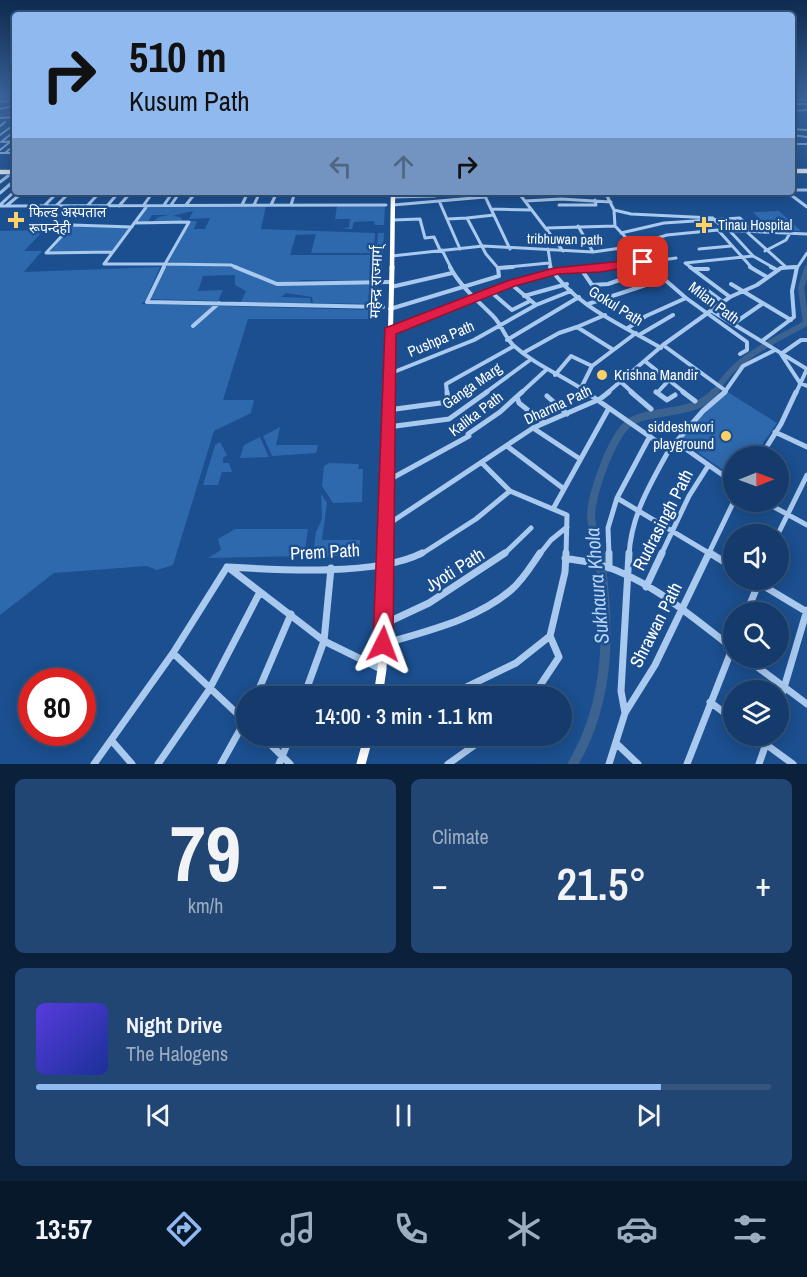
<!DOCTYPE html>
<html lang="en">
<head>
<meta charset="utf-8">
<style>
  body { margin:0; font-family:"Archivo Narrow","Noto Sans Devanagari",sans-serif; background:#214673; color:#f1f3f6; height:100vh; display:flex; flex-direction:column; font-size:22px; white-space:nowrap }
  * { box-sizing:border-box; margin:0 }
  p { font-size:20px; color:#9dadc1 }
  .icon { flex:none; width:33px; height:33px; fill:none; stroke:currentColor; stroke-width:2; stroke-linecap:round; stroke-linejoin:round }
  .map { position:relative; height:764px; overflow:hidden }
  .sheet { display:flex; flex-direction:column; gap:15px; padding:15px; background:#0b203b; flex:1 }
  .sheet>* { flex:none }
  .guide { position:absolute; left:12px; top:12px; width:783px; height:183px; border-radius:6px; box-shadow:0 3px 15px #0003,0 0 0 2px #33557e; background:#90b9f0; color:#111; overflow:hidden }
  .needle { width:39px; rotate:89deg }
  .buttons { position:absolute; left:723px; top:446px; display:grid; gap:12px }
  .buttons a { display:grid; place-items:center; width:66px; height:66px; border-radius:50%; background:#143b6b; box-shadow:0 3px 15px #0003,0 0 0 2px #33557e; font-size:30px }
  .speed { position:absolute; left:18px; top:668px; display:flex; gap:12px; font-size:30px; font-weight:700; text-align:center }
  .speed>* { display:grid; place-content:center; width:78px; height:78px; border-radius:50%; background:#143b6b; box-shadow:0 3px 15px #0003,0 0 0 2px #33557e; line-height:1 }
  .speed .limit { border:9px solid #d22; background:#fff; color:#111 }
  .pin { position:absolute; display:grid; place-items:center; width:51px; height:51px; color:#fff; margin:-26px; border-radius:12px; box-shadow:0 3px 9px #0006 }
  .me { position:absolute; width:66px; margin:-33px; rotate:3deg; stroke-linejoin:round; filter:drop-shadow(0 0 4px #0008) }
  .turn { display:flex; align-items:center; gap:21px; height:126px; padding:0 18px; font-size:27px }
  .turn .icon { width:78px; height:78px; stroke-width:2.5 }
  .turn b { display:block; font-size:42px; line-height:51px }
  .lanes { display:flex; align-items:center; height:57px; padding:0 18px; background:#0003; justify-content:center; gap:30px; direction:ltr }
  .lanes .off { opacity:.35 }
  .big { font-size:45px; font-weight:600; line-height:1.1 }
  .sheet .tile { flex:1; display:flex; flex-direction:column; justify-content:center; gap:9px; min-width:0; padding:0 21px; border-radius:9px; background:#214673 }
  .sheet .dial { align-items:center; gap:0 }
  .dial b { font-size:78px; line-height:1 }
  .song { display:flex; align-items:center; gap:18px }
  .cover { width:72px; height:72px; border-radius:9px; background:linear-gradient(135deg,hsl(250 70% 55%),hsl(230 70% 35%)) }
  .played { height:6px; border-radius:3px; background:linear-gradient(90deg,#90b9f0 85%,#33557e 85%) }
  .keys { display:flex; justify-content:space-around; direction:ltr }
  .heat { display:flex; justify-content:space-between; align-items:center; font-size:33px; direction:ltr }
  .sheet .tiles { flex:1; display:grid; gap:15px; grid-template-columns:1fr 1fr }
  .tile:last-child { grid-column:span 2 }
  .trip { position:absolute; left:236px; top:686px; width:336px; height:60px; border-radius:30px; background:#143b6b; box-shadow:0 3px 15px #0003,0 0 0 2px #33557e; font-weight:600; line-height:60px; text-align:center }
  .menu { display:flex; height:96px; justify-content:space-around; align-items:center; background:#08182b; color:#9dadc1 }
  .menu .icon { width:42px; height:42px }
  .menu .active { color:#90b9f0 }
  .menu b { font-size:27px; color:#f1f3f6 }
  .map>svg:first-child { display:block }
  .green { fill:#2e69ad }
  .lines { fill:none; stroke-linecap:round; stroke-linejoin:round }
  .canal { stroke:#3c6290; stroke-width:2 }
  .river-far2 { stroke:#3c6290; stroke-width:6 }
  .river-far1 { stroke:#3c6290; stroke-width:8 }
  .river { stroke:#3c6290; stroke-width:10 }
  .minor-far4 { stroke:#a9c9ee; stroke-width:2 }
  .minor-far3 { stroke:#a9c9ee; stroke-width:3 }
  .minor-far2 { stroke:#a9c9ee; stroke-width:4 }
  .minor-far1 { stroke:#a9c9ee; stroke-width:5 }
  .minor { stroke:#a9c9ee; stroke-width:7 }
  .highway-far4 { stroke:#fff; stroke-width:3 }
  .highway-far3 { stroke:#fff; stroke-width:4.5 }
  .highway-far2 { stroke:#fff; stroke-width:5 }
  .highway-far1 { stroke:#fff; stroke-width:7 }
  .highway { stroke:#fff; stroke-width:9 }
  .route { fill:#e11d48; stroke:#92132f; stroke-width:1.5 }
  .poi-dot { fill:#ffd166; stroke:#1b4f8f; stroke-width:2 }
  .labels { text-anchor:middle; stroke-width:5; stroke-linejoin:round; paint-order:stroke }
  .far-poi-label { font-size:14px; fill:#fff; stroke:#1b4f8f; text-anchor:start }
  .far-street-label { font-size:14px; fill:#fff; stroke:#1b4f8f }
  .street-label { font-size:15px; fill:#fff; stroke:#1b4f8f }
  .poi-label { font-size:15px; fill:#fff; stroke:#1b4f8f; text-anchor:start }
  .near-street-label { font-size:18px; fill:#fff; stroke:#1b4f8f }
  .near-water-label { font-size:20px; font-style:italic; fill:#b5d3f5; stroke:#1b4f8f }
</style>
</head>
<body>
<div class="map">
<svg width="807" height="764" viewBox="0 0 807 764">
  <rect width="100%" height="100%" fill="#1b4f8f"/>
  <path class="green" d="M385,205l-1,20h-9l-1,-4 -20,1 -2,7h-9l6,-2 1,-8h-15l2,-13z
    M148,206h118l-5,23 114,4 -1,20h-63l5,-19 -20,1 -6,20h86l2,-22h6l-3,48 -77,-1 -25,3 -47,-19 -66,-1 25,-42h6l-3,8h11l5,-11 -21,1 4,-8 -21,5 8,1 4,5h-31l5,-5 11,-2h-17l-4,7 -11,1z
    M779,211l22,20h-7l-7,-6h-21l-13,-13z
    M72,226l58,2 -18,24h-62z
    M44,230l-20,21h18l-18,21 136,-5 -15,34 -4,3 234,6 -1,9h-126l-25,81h31l-3,13 -37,18 -41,134 -16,5 -10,-4 -93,7 -54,42v-384z
    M195,265l40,2 42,18 100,-1 -2,20 -62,-1 -1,-6 -26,-4 -5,4 29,1 1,6 -70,-2 5,-11 -11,-6v-10l-32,1 -5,15 25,-1 -5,11 -67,-2 16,-33z
    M726,391l51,32 -23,33h-20l-1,21 -53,-37z
    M280,427l-4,18h42l-2,8 -44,3 -9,-20z
    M260,437l9,20 -29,1 4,-13z
    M220,442l7,13 -4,3v5h6l3,9h-10l-4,13h-15l12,-40z
    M329,463l30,1 -1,5h5l-1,33 -29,1 -11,-17 2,-20z
    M321,494l6,9 -5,37h38v15l-47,2 3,-25 6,-13z
    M235,529h73l-4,27 -96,2 13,-8 -3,-11z"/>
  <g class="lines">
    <path class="canal" d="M0,115l15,-4"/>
    <path class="river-far2" d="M715,393c18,-35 58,-51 91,-70l-5,-35 6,-19"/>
    <path class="river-far1" d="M599,555c-3,-14 -8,-27 -8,-41 1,-22 23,-86 43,-94 26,-12 60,-4 81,-28"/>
    <path class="river" d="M573,764c38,-65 37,-138 26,-211"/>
    <path class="minor-far4" d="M792,100h15
      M0,102l15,-2
      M792,104h15
      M0,109l15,-3
      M792,111l15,-1
      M0,118l15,-1
      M0,126l5,-4
      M792,129l15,1
      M0,135l15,-11
      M792,135l15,2
      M1,142l14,-11
      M3,142l12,-1
      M792,144h15
      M0,150l10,-8
      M0,153h15
      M5,153l10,-8"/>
    <path class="minor-far3" d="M0,182l8,-6
      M792,190h15
      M483,192l27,57
      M518,192l45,59
      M605,192l9,18 1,16 18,19
      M787,192l20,15
      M0,193l15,-13
      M438,193l10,-1
      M393,197l42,-1
      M525,201l36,-2 50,3
      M440,203l20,46
      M0,205l15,-14
      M88,205l12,-13
      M164,205l9,-13
      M171,205l9,-13
      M186,205l10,-13
      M242,205l6,-13
      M254,205l5,-11
      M271,205l6,-13
      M291,205l4,-13
      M393,205l92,-8
      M559,205h37l-1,-5
      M0,206l386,-1
      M6,206l17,-14
      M44,206l14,-14
      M56,206l14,-14
      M107,206l12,-14
      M119,206l12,-14
      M143,206l10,-14
      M491,209l41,1
      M614,210l17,4 82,4
      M467,218l27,-3
      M447,219l20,-1 19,36 12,14
      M393,220l27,-1 5,19 9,-1 6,13
      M714,220l13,10
      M578,226l15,26
      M547,228l68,-2
      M718,230l34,38
      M729,230l24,26 21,12
      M621,233l43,-10 76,-5 13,13
      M748,233l38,34
      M628,247l24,21
      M548,249l3,19
      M699,249l32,-3
      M442,250l9,18
      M765,251l21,-11 4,-7
      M113,252l-67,1 26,-28 60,2
      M392,256l91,-10 110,6 35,-5 39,-12 51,-5 89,4
      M632,263l4,5
      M104,264h61l24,-42 -55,1
      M104,264l43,-58
      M163,268l2,-4 66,1 7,3
      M498,268l51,-5
      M607,268l69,-10
      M692,268l-7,-5 68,-7
      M781,268l14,-1
      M797,268l10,-15"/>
    <path class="minor-far2" d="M164,267l-17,35 236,5
      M235,267l42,17 114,-2
      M450,267c10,19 27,33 43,49 9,9 11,20 20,29 23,21 51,31 75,48
      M550,267c23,38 74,59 111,81
      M650,267l36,31 61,44v8l-7,4
      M690,267l40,30
      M750,267l17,10
      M771,267l6,3
      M581,269l11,16 16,-1 32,-11 -5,-6
      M693,269h15
      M511,284l25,21 35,-14
      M731,284l60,36
      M391,287l61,-14
      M707,290l16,12
      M491,292l21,18 18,-9
      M524,296l43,-12
      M588,304l76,-25
      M390,309l109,-33 -1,-8 15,-1
      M712,311l95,58
      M605,315l-28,12 35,22
      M733,324l29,-20
      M193,326l26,-23
      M628,328l18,-12 40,-18
      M389,331l122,-47 47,-13 59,-4
      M639,335l34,-20
      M507,340l72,-43
      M807,340h-6l-20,14 19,29 7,3
      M762,341l32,-24 -2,-26 5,-24
      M663,345l63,46
      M523,353l36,-20 18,-6
      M646,362l39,31
      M389,374l85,-34 62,-35
      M555,375l16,-19 21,10
      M622,383l11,10
      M581,388l11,-22 44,-33
      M447,393l-1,-9 68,-38
      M485,393l45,-33
      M521,393l25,-23
      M607,393l56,-48 67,-48 27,-12 24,-17 14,-1
      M657,393l12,-13
      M724,393l19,-27 32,-16
      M796,393l11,-24"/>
    <path class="minor-far1" d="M586,392l83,58c-19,34 -38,66 -40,105
      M631,392l20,17
      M656,392l11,8 8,-5
      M683,392l12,9
      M547,396l20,18
      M517,397l2,6 25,20
      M388,410l60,-8 -1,-10
      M388,427l61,-8 38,-27
      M533,428l47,31
      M775,432l32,15
      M650,436l-33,62 95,57
      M676,442l58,41
      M507,446l57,43
      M669,450l34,-39 22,-19
      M761,456l20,-32 15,-32
      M482,463l28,28 57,24 -1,40
      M387,481l82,-45 -1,-2 32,-22 22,-20
      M763,501l44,24
      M553,509l56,-101
      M387,525l146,-97 67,-29 9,-7
      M778,534l29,-59
      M420,555l56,-36 34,-28
      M503,555l28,-27
      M539,555l12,-15 16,-13
      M609,555l-1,-27 9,-30
      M661,555l28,-59 19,-30
      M708,555l26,-54"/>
    <path class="minor" d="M609,553v15
      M710,553l24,15
      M565,558c12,3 25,3 36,7 50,15 92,53 133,84
      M227,567c51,3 151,9 195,-14
      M229,568l95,73 57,28
      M752,579l55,33
      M646,587l16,-34
      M747,612l13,-33
      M384,624l45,-21 76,-50
      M383,644c43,-13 93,-24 128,-54 12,-10 20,-24 29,-37
      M173,653l73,69
      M744,657l63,47
      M256,696l35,-82
      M304,696l20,-55 7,-73
      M448,696l68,-33 34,-27
      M533,696l26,-39 -9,-21 15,-64 1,-19
      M710,702l24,18
      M778,708l29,-98
      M625,713l-4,-22 8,-138
      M261,735l29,29
      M753,735l40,29
      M112,741l20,23
      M617,744l21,20
      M94,764l79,-111 54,-86
      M158,764l51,-74 51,-98
      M221,764l25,-45
      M279,764l12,-29
      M448,764l41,-29
      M609,764l16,-51 30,-48 54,-112
      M687,764l47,-120
      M759,764l10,-29"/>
    <path class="highway-far4" d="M792,171h15"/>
    <path class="highway-far3" d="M792,171h15
      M0,172h15
      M392,268l1,-76"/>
    <path class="highway-far2" d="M389,393l3,-126"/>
    <path class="highway-far1" d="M386,555l3,-163"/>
    <path class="highway" d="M378,696l4,-27 4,-116
      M361,764l8,-29"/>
  </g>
  <linearGradient id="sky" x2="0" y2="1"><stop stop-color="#0f2b4f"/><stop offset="0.47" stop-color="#39639b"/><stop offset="1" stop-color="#39639b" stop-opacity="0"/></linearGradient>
  <rect width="807" height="203" fill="url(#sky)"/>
  <path class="route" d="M643,259l4,1v4l-47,8 -42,2 -43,12 -119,48 -3,310 -3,7 -7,3 -7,-3 -3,-7 12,-316 122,-47 47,-13z"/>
  <g class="poi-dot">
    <path d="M13 211h6v6h6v6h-6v6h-6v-6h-6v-6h6z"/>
    <path d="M701 216h6v6h6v6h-6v6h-6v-6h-6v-6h6z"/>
    <circle cx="602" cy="375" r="6"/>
    <circle cx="726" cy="436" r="6"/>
  </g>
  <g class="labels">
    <g class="far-poi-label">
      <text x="29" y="217">फिल्ड अस्पताल<tspan x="29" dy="16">रूपन्देही</tspan></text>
      <text x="718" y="230">Tinau Hospital</text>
    </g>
    <g class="far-street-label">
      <text transform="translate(565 239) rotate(1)" y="5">tribhuwan path</text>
    </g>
    <g class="street-label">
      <text transform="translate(376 282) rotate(-88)" y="5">महेन्द्र राज्मार्ग्</text>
      <text transform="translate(714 303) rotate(37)" y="5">Milan Path</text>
      <text transform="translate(616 306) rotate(32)" y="5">Gokul Path</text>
      <text transform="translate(441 339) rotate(-23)" y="5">Pushpa Path</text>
      <text transform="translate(472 386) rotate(-35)" y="5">Ganga Marg</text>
      <text transform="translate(558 405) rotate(-25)" y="5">Dharma Path</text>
      <text transform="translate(476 414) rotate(-37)" y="5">Kalika Path</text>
    </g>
    <g class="poi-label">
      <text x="614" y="380">Krishna Mandir</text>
      <text x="714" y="432" text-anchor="end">siddeshwori<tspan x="714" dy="17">playground</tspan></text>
    </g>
    <g class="near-street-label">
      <text transform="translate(663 520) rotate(-63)" y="6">Rudrasingh Path</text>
      <text transform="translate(325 552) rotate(-3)" y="6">Prem Path</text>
      <text transform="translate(455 570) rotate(-32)" y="6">Jyoti Path</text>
      <text transform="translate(656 625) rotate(-63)" y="6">Shrawan Path</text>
    </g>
    <g class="near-water-label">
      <text transform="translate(597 586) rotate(-95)" y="7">Sukhaura Khola</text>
    </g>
  </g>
</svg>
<div class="buttons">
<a><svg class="needle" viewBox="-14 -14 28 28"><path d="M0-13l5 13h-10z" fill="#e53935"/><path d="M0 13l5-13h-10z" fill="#9dadc1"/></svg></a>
<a><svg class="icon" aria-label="sound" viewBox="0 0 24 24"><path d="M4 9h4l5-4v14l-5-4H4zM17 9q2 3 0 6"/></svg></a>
<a><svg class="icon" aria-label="search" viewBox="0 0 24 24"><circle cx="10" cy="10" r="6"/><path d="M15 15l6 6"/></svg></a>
<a><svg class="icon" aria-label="layers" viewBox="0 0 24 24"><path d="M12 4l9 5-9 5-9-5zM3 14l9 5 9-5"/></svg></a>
</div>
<div class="speed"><div class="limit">80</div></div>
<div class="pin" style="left:643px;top:262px;background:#d93025"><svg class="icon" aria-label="arrive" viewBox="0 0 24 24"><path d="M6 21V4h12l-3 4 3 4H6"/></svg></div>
<svg class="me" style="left:383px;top:644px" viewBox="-20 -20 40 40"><path d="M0-17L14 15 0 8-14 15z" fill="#e11d48" stroke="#fff" stroke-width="4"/></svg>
<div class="trip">14:00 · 3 min · 1.1 km</div>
<div class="guide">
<div class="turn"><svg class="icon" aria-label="right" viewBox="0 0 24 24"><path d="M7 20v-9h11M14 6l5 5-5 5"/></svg><div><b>510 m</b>Kusum Path</div></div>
<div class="lanes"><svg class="icon off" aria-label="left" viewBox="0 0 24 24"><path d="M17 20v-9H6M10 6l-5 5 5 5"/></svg><svg class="icon off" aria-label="ahead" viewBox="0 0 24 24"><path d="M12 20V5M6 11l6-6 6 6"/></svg><svg class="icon" aria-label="right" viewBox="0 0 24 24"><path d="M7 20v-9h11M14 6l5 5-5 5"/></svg></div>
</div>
</div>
<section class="sheet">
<div class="tiles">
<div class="tile dial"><b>79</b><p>km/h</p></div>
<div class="tile"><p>Climate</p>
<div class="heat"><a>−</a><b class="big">21.5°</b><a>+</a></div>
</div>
<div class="tile">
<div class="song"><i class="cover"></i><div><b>Night Drive</b><p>The Halogens</p></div></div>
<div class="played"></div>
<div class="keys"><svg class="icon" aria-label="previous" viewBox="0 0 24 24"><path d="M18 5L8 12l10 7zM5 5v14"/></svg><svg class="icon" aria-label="pause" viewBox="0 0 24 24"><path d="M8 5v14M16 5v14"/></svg><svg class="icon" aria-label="next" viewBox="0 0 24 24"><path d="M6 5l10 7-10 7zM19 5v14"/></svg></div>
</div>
</div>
</section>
<nav class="menu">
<b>13:57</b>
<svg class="icon active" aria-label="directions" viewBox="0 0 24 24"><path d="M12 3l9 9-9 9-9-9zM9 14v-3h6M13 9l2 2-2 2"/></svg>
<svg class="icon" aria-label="music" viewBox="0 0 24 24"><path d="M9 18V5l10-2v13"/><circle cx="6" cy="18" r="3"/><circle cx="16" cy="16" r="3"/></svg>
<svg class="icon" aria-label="phone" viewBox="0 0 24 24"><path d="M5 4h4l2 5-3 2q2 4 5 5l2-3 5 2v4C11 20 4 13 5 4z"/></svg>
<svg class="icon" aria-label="climate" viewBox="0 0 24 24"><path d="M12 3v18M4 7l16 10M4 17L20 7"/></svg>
<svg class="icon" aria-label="car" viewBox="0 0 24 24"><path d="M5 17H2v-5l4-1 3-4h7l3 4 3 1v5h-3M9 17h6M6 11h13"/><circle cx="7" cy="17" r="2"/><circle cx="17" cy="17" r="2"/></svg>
<svg class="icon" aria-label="filters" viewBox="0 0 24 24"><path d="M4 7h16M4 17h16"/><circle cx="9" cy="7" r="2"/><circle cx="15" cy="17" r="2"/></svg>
</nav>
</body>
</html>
